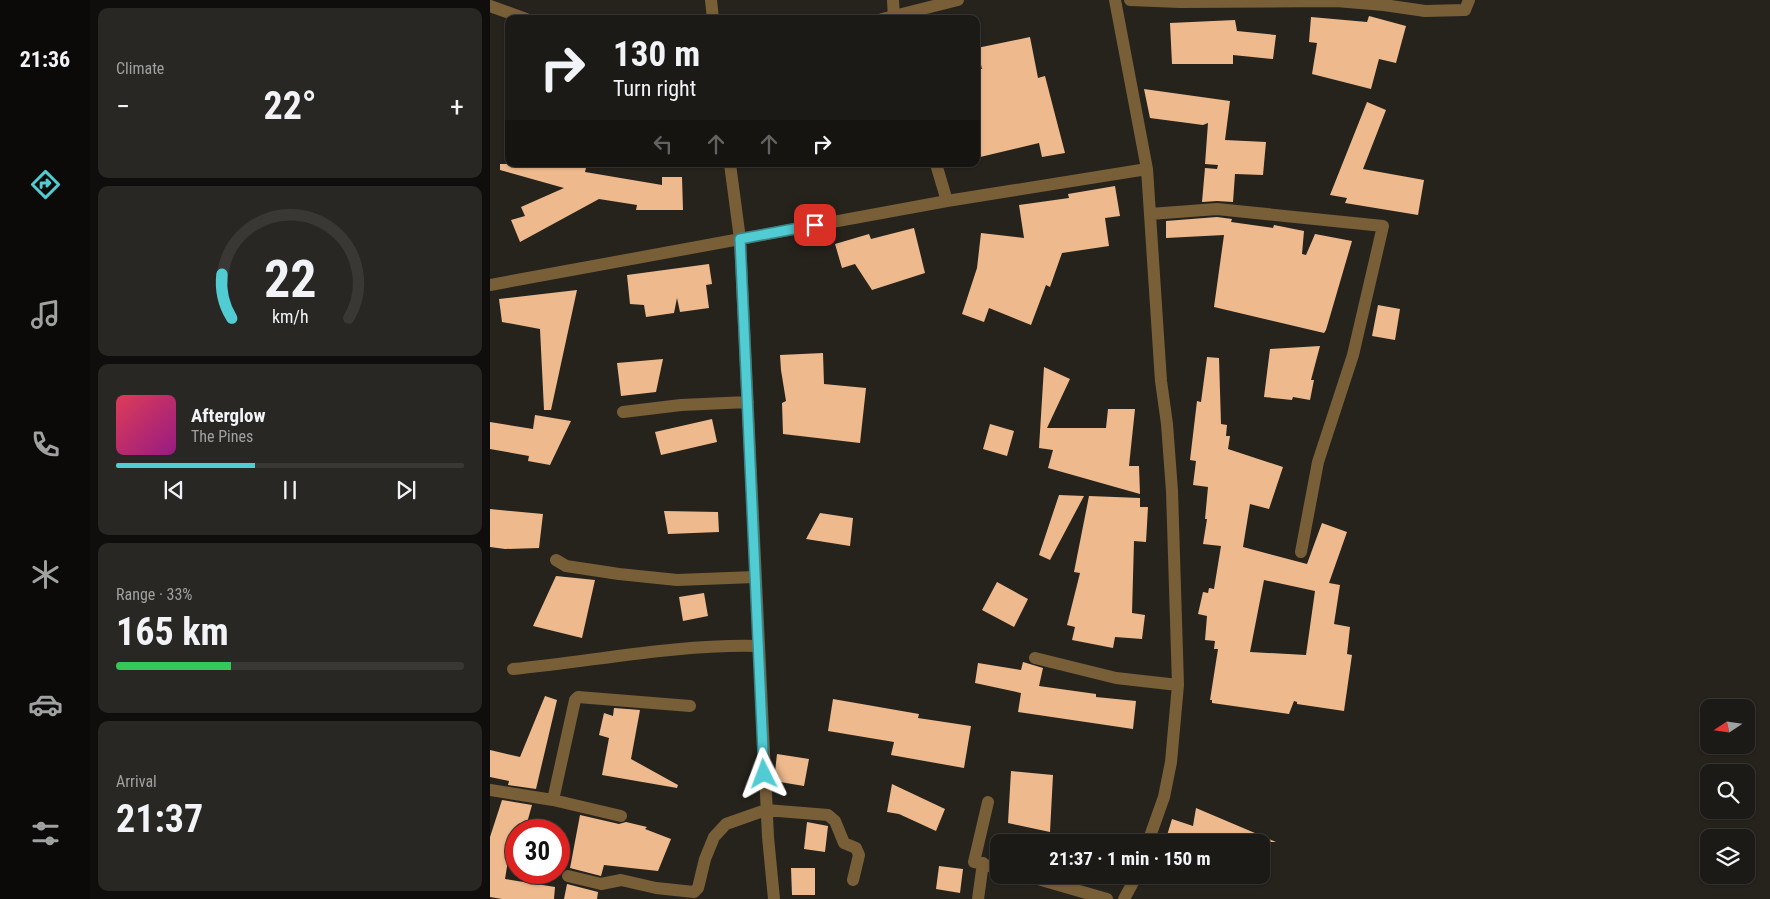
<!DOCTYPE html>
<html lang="en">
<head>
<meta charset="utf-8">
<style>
  body { margin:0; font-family:"Roboto Condensed",sans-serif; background:#292723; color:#f1f3f6; height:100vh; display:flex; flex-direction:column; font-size:19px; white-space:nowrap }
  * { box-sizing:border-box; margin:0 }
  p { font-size:16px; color:#a0a1a1 }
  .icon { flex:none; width:28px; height:28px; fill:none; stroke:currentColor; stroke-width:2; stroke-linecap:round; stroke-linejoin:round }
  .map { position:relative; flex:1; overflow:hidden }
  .drawer { display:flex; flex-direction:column; gap:8px; padding:8px; background:#0f0e0c; width:400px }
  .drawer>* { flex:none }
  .hud { position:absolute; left:15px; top:15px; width:475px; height:152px; border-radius:10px; box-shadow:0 1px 4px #0004,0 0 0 1px #3a3835; background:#1c1a16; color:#f1f3f6; overflow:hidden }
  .needle { width:32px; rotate:257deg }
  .buttons { position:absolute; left:1210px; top:699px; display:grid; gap:10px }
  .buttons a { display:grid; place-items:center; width:55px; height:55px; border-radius:10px; background:#1c1a16; box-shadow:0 1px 4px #0004,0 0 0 1px #3a3835; font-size:25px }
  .speed { position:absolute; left:15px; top:819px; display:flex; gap:10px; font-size:25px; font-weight:700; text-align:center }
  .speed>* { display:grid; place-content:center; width:65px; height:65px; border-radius:50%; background:#1c1a16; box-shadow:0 1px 4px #0004,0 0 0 1px #3a3835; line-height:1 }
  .speed .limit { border:8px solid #d22; background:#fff; color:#111 }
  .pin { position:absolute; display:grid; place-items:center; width:42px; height:42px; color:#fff; margin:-21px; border-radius:10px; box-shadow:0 2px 8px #0006 }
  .me { position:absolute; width:55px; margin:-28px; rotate:357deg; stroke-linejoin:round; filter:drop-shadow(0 0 4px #0008) }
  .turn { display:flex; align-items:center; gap:18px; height:105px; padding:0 25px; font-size:22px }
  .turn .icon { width:65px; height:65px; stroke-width:2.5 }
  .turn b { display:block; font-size:35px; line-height:42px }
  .lanes { display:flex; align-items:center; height:48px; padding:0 25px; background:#0003; justify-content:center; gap:25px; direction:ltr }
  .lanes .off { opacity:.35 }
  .big { font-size:38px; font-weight:700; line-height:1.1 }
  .drawer .card { flex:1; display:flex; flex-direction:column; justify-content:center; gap:8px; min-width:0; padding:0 18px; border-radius:10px; background:#292723 }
  .drawer .dial { align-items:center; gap:0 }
  .dial svg { height:130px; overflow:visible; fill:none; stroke:#3a3835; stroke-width:7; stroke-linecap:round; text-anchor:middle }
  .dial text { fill:#f1f3f6; stroke:none }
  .song { display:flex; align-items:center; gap:15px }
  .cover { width:60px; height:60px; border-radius:8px; background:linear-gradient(135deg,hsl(350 70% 55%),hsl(310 70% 35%)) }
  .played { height:5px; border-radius:2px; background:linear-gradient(90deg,#51ccd3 40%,#3a3835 40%) }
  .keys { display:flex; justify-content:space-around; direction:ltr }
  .heat { display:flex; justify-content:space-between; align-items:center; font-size:28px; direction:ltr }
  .charge { height:8px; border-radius:4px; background:linear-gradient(90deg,#34c759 33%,#3a3835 0) }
  .trip { position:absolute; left:500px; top:834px; width:280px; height:50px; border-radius:10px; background:#1c1a16; box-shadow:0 1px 4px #0004,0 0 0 1px #3a3835; font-weight:700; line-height:50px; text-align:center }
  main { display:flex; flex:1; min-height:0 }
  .tab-bar { display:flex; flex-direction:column; width:90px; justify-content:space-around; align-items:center; background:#0b0a09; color:#a0a1a1 }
  .tab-bar .icon { width:35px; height:35px }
  .tab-bar .active { color:#51ccd3 }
  .tab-bar b { font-size:22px; color:#f1f3f6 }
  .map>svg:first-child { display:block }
  .building { fill:#eeba8d; fill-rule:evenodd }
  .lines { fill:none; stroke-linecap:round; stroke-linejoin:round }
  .street { stroke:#795f38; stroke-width:12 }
  .route-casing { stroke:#358589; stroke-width:12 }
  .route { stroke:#51ccd3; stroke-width:9 }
</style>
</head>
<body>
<main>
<nav class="tab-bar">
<b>21:36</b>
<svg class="icon active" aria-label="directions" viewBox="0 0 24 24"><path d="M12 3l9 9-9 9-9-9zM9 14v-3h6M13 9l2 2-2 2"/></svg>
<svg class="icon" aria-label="music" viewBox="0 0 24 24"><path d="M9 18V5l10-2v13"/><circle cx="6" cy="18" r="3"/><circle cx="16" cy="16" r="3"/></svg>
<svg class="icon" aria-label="phone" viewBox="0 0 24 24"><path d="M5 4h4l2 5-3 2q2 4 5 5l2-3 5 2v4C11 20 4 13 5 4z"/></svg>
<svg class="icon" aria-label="climate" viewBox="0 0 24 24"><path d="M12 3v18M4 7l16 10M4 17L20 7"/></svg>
<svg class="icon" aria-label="car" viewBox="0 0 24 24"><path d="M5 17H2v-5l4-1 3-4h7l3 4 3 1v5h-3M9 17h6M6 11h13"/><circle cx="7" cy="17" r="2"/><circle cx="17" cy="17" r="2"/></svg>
<svg class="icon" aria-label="filters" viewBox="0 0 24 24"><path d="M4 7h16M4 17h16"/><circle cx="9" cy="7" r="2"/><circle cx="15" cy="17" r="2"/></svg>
</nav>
<section class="drawer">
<div class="card"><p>Climate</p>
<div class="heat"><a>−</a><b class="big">22°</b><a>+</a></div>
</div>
<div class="card dial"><svg viewBox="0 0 100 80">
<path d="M14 69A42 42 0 1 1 86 69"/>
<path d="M14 69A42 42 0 0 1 8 42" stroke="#51ccd3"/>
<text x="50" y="56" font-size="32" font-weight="700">22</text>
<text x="50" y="72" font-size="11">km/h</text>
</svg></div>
<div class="card">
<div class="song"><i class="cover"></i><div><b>Afterglow</b><p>The Pines</p></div></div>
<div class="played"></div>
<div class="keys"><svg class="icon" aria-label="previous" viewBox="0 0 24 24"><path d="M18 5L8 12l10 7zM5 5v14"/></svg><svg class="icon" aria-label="pause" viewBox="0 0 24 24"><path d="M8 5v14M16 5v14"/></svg><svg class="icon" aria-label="next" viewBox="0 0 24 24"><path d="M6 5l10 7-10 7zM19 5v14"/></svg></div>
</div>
<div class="card"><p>Range · 33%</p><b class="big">165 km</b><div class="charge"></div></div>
<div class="card"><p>Arrival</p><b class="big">21:37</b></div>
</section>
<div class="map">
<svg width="1280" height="899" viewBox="0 0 1280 899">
  <rect width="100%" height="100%" fill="#26231d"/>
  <path class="building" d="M879,16l37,10 -10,37 -17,-4 -8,30 -59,-15 5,-31 -8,-1 2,-25 56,5z
    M745,20l2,11 39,4 -3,24 -40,-4v9h-61l-2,-41z
    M540,37l8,41 7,-2 20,77 -23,4 -3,-14 -63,15v-89h6l-5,-21z
    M654,89l86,12 -5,39 41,2 -3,33 -28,-1 -2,28 -16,-1 -15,1 3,-34 12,1 1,-4 -13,-1 3,-41 -5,2 -53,-7z
    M877,102l19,8 -23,59 61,11 -6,35 -73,-12 2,-5 -17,-3z
    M10,164h87l-2,8 77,13v-8h20l1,33h-47l1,-5 -38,-6 -79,43 -9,-22 14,-4 -4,-9 43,-19 -64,-18z
    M625,186l5,30 -15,2 4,28 -47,7 -12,34 -4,-2 -15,40 -42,-17 -5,14 -22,-8 15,-46 4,-35 43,5 -5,-33 50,-7 -1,-4z
    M727,217l15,2 -1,3 42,6 1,-3 30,6 -2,23 4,1 9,-21 37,7 -26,89 -2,3 -110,-26 10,-72 -58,3v-17z
    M424,228l11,45 -53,17 -17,-26 -13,4 -7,-24 34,-10 2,5z
    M219,264l3,20 -6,1 3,23 -29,4 -3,-14 -3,15 -28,4 -2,-12 -14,-1 -3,-29z
    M87,290l-26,120h-7l-4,-81 -38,-7 -3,-23z
    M888,305l22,4 -5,31 -23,-4z
    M830,346l-9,34h3l-4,20 -17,-3 -1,3 -28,-3 6,-48z
    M333,353l1,31 42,4 -6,55 -77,-9 -1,-31 4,-2 -5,-31 -1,-15z
    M717,357l12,1 2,66 6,1 -1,11h4l-2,13 55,18 -14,42 -19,-5 -7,43 64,17 15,-41 25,9 -18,51 11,2 -6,39 16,3 -3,27 5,1 -8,56 -47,-7v-2l-3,-1 -5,13 -77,-11v-3h-2l8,-51h-4l1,-8 -10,-1 2,-24 -9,-2 5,-22 5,1 1,-5 5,1 7,-43 -18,-2 4,-25h-2l3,-32 -15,-2 3,-24 -6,-1 7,-59 4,1zM774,580l51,11 -9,64 -56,-3z
    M173,359l-7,33 -35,4 -4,-33z
    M554,367l26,12 -23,49h59l2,-19h27l-6,57h10l1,28 -92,-26 5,-18 -14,-2z
    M45,415l36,6 -21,44 -22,-4 1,-5 -39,-7v-27l43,7z
    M222,419l5,23 -56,13 -6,-23z
    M500,424l24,7 -7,25 -24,-7z
    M569,495l25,1 -34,64 -11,-5z
    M599,496l51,2v9h8l-2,35 -12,-1 -2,72 13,2 -3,24 -27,-2 -2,11 -41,-8 3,-13 -8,-2 13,-52 -6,-1z
    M0,509l53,5 -4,34 -34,1 -15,-2z
    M174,511l54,1 1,20 -51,2z
    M330,513l33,5 -3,28 -44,-7z
    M66,576l39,4 -13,58 -49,-12z
    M507,582l31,17 -14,28 -32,-17z
    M214,593l4,23 -25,5 -4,-24z
    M533,662l20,6 -4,18 57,8v3l40,4 -3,28 -115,-17 3,-19 -46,-10 3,-20 43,7z
    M55,696l12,4 -21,89 -28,-4 1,-4 -19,-4v-27l30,7z
    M343,699l86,15 -1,4 53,8 -7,42 -73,-13 3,-13 -66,-11z
    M124,708l26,2 -9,49 47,26 -1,3 -75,-13 7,-37 -10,-3 5,-22 9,3z
    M287,754l32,5 -5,27 -30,-5z
    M521,771l42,4 -3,57 -42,-9z
    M402,784l53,25 -9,22 -37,-17 -12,-2z
    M12,800l30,5 -7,25h-12l-8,49 50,8 -1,12h-52l-12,-2v-60z
    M706,808l80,34h-111l7,-23 21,7z
    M90,815l39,9 7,-2 21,5 -2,2 26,10 -13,32 -54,-6 -3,11 -31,-8z
    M317,822l21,4 -3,26 -21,-3z
    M449,866l24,3 -3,24 -24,-4z
    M301,868h24v27h-23z
    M77,884l31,8 -1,7h-33z"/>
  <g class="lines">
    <path class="street" d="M221,0l2,19
      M403,0l1,19
      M640,0l50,2 156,-1 48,4 41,6 40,-1 4,-10
      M0,6l36,13
      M392,19l76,-19
      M240,164l10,75 28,598 6,62
      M446,164l11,37
      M657,169l14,212 6,43 5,67 6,194 -7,77 -7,35 -16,45
      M660,214l67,-5 166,17 -30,129 -35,107 -17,90
      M0,285l457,-84 200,-32 -32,-169
      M133,412l58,-7 67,-3
      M66,560l10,6 53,8 58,6 78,-3
      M545,658l81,20 62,7
      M23,669c82,-8 163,-25 245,-23
      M0,790l63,10 68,16
      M63,800l22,-100 3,-3 112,9
      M498,802l-14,60 25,6
      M534,875l83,24
      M78,876l33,8 20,-4 35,8 38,4 4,-4 7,-29 9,-22 12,-13 40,-14 62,5 7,6 9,22 12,5 3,7 -6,25
      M488,899l5,-36
      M634,899l13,-24"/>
  </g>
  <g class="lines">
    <g class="route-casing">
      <path id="route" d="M274,774l-24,-535 75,-14"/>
    </g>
    <use href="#route" class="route"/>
  </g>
</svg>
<div class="buttons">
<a><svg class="needle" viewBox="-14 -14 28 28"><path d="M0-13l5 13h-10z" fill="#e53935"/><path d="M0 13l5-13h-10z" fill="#a0a1a1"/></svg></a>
<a><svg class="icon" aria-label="search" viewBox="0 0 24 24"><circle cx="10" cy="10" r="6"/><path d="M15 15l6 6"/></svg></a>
<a><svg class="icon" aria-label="layers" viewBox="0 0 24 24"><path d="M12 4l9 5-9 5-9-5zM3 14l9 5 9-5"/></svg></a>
</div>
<div class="speed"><div class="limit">30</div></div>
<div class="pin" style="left:325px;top:225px;background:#d93025"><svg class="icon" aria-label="arrive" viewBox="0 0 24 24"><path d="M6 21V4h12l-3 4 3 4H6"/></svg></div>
<svg class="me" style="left:274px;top:774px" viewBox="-20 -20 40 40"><path d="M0-17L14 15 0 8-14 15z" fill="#51ccd3" stroke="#fff" stroke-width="4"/></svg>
<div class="trip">21:37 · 1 min · 150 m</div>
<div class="hud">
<div class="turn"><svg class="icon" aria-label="right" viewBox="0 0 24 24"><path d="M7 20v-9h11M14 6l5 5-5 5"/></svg><div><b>130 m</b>Turn right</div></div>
<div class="lanes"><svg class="icon off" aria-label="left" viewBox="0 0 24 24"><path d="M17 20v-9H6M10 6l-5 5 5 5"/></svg><svg class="icon off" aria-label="ahead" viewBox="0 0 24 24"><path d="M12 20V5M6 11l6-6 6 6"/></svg><svg class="icon off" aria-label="ahead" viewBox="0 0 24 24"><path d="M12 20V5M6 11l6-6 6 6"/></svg><svg class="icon" aria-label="right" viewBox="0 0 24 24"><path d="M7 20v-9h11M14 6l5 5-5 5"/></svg></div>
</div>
</div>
</main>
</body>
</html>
